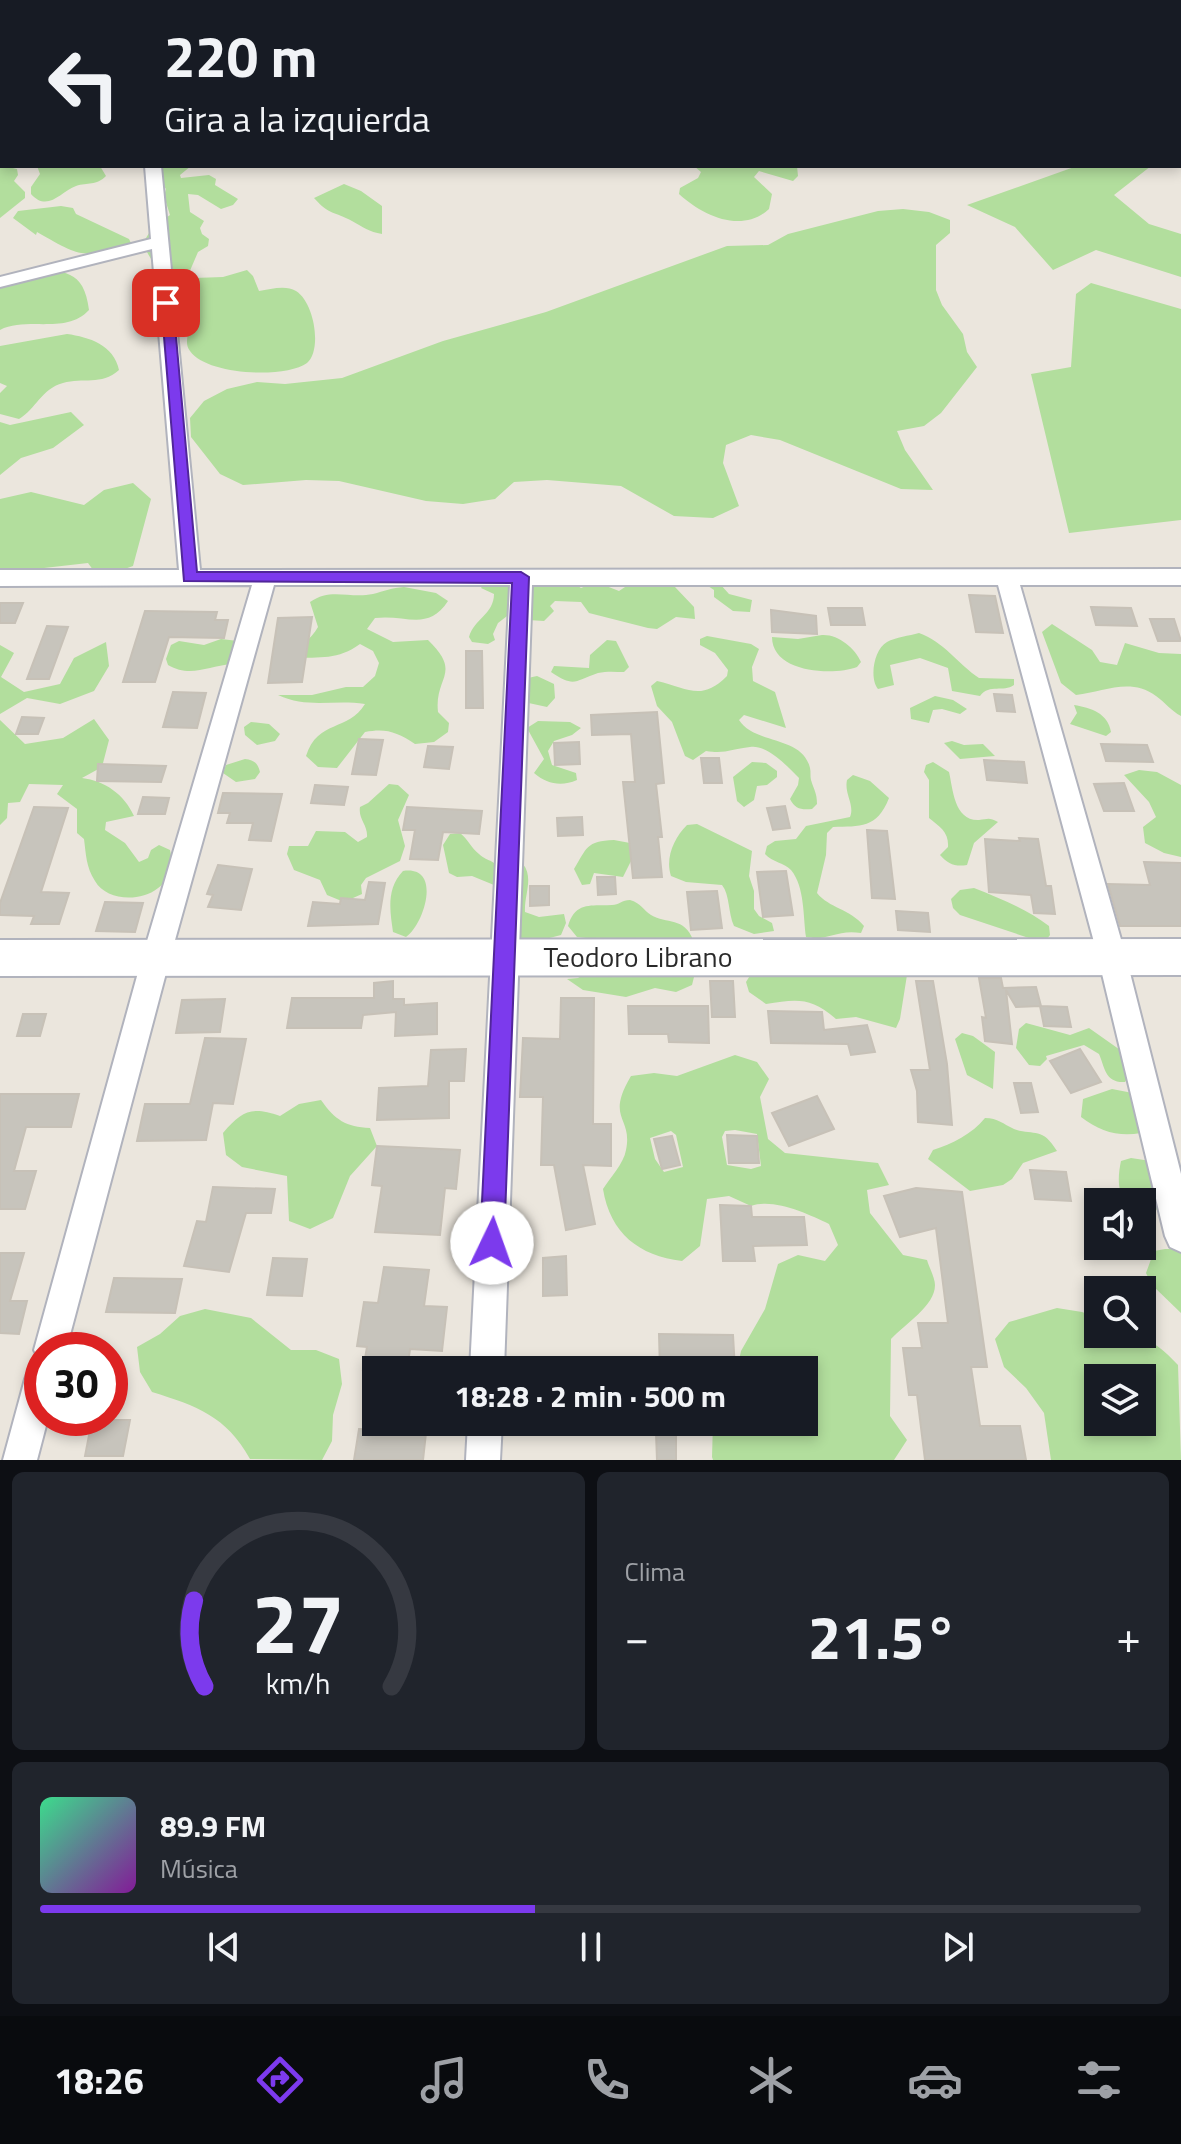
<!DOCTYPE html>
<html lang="es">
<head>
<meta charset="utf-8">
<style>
  body { margin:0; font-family:"Titillium Web",sans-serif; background:#20242c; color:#f1f3f6; height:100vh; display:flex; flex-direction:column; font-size:30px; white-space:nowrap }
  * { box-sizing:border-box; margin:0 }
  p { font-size:26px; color:#9ea1a6 }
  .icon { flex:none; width:44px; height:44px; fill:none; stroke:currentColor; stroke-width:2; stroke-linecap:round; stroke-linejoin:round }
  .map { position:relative; height:1460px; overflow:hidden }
  .sheet { display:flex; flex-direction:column; gap:12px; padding:12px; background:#0d0f14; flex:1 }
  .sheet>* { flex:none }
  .top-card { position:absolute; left:0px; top:0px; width:1182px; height:168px; box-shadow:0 4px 12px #0003; background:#171b24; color:#f1f3f6; overflow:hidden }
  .tools { position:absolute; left:1084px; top:1188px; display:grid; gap:16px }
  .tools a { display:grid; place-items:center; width:72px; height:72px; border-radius:0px; background:#171b24; box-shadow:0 4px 12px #0003; font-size:40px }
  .speed { position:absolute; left:24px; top:1332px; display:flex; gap:16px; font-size:40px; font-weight:700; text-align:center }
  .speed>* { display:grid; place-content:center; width:104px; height:104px; border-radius:50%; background:#171b24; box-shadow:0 4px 12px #0003; line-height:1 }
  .speed .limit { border:12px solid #d22; background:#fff; color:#111 }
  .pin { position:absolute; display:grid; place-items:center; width:68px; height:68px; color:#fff; margin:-34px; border-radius:16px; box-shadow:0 4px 12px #0006 }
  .me { position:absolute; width:88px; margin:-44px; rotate:3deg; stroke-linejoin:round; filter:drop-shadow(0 0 6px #0008) }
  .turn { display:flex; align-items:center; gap:28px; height:168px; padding:0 32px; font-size:36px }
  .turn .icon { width:104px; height:104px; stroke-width:2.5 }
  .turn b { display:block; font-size:56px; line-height:68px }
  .big { font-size:60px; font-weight:700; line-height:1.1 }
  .sheet .card { flex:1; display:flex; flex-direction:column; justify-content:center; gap:12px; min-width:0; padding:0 28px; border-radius:12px; background:#20242c }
  .sheet .dial { align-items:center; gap:0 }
  .dial svg { height:208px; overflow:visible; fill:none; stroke:#363941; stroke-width:7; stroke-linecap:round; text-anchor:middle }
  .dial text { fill:#f1f3f6; stroke:none }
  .song { display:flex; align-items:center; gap:24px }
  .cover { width:96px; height:96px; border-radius:12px; background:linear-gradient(135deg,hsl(150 70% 55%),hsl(290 70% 35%)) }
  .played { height:8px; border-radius:4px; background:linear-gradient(90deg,#7c3aed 45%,#363941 45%) }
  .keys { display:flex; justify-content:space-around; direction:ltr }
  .heat { display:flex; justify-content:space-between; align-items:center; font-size:44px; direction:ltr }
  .sheet .tiles { flex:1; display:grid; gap:12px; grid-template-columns:1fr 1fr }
  .card:last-child { grid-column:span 2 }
  .trip { position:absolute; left:362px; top:1356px; width:456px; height:80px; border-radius:0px; background:#171b24; box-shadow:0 4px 12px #0003; font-weight:700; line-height:80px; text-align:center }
  .menu { display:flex; height:128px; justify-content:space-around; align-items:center; background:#090b0e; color:#9ea1a6 }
  .menu .icon { width:56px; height:56px }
  .menu .on { color:#7c3aed }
  .menu b { font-size:36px; color:#f1f3f6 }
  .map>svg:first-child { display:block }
  .green { fill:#b2de9d; fill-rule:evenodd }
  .building { fill:#c7c4bc; stroke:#c7c1b7; stroke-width:2 }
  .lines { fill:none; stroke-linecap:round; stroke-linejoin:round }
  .street-casing { stroke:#b1b3bd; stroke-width:4 }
  .secondary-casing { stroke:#b1b3bd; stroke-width:4 }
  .street { fill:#fff; fill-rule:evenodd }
  .secondary { fill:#fff; fill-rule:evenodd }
  .route { fill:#7c3aed; stroke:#51269a; stroke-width:2 }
  .labels { text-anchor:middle; stroke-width:6; stroke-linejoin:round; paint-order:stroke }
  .street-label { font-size:28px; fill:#2a2a2a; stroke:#fff }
</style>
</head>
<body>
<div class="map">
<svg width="1181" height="1460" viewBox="0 0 1181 1460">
  <rect width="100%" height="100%" fill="#ebe6dd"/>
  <path class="green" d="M0,0h309l2,2h-309l-2,114z
    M716,0h465v2h-463z
    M0,165l17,4 1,6 -4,6 11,11v6l-25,20z
    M37,166h63l6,10c-10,10 -18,6 -30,10 -15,5 -28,27 -45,8v-7l9,-13z
    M150,166h41l-11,9 1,3 28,-3 7,4 -1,6 23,14 -5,6 -12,4 -23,-14 -10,-1 2,18 14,9 -4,7 2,6 7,5 -1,7 -10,6 -12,28c-5,2 -9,4 -14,2 -10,-4 -26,-29 -29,-39l9,-15 18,-13 -6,-19 2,-7z
    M694,166h103l1,10 -5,5 -34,-10 -5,6 18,17 -3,15c-27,25 -66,7 -90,-15l1,-6 18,-10 3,-6z
    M1077,166h74l-37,29 35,29 32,10v43l-85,-27 -43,20 -38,-43 -48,-22z
    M344,184l17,7 21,15v28c-13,-2 -19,-7 -30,-13 -18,-10 -22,-5 -38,-23z
    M61,206l12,2 3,6 53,25 3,6c-50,14 -51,12 -95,-13l-1,3 -23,-17 5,-7z
    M903,209l26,3 21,8v13l-14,12v45l6,15 21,29 4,18 10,15 -36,46 -17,13 -27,5 8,19 28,40 -32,-1 -121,-49 -29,-5 -25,10 -3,18 16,43 -26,12 -39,-2 -53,-30 -74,-6 -33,2 -19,17 -32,5 -37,-3 -87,-20 -33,-1 -63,5 -23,-11 -29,-37 -1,-19 14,-17 23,-12 30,-7 28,2 57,-6 101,-37 103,-29 181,-66 41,-1 20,-11 90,-23z
    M28,269c36,2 56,0 61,41 -23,25 -62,6 -89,20v-54z
    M247,270l6,6 6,15c12,-2 27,-6 37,0 19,12 26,60 11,72 -22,16 -101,12 -117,-12 -6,-8 -1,-15 -2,-24l-13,-14 -4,-22 23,-13 29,-1z
    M1091,283l90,26v211l-112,13 -38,-159 40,-7 5,-73z
    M67,334c22,3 47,11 52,36 -18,16 -36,7 -56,13 -22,6 -27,26 -44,36l-19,-5v-21l7,-7 -7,-3v-37z
    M71,412l13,13 -31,23 -32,10 -21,17v-53l10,3z
    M133,483l18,16 -18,67 -34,12 -11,-15 -88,10v-74l31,-7 53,13 20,-15z
    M569,580l12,8 15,-6 23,9 12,-8 44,4 19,20 1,12 -19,-2 -19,12 -9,-1 -59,-15 -8,-11 -26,-1 -5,5 4,5 -10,10 -16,-1 6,-39z
    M485,582l16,1 14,8 1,18 -18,14 -5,11 2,6 -7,4 -16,-2 -3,-5c5,-18 25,-23 25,-43l-13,-6z
    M702,582l18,2 9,10 23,6 -2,12 -17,-1 -19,-14v-7z
    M404,587l32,6 12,8c-20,31 -42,13 -73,17l-8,11 26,13 35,-2c35,34 6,36 10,72l11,11 -1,9 -14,10 -19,2c-18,-12 -29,-16 -50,-12l-28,36 -19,-1 -12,-11c12,-37 42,-24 59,-52 -31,-5 -57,5 -87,-9h34l34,-8h17l12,-11 4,-13 -6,-12 -13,-7c-22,16 -40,13 -66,14 5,-13 17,-18 24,-31l-8,-25c21,-15 39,-3 63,-8 11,-3 19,-6 31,-7z
    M1052,624l40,26 8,12 17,3 8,-22 34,10 22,1v62c-10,-5 -16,-14 -25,-20 -26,-19 -52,-4 -80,-1l-15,-12 -19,-51z
    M919,633c24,8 39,31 60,45l35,1v6c-11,8 -24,-2 -34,11l-28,-5 -4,-23 -28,-10 -30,7 4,20 -16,4c-9,-11 -4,-40 9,-47 9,-5 22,-6 32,-9z
    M822,635c16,-1 33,13 39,27l-4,5c-24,9 -85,6 -85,-30l26,2z
    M707,636l44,8 8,5 -7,18 1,14 22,11 11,36 -42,-13 -5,5c16,25 63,15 71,48 1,4 0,8 1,12 3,10 6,13 6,24l-5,5c-11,1 -17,0 -22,-10l8,-14 1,-7c-11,-11 -32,-34 -49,-31 -19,2 -24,7 -44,4l-13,9 -8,-4 -13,-34 -15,-16 -6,-20 6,-5c31,7 44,21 70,-5l1,-6 -13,-17 -15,-8v-6z
    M221,639l17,2 -7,23c-22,2 -41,14 -63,1l-2,-6 5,-14 8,-4 25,4z
    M607,640l9,1 13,26 -5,5c-8,0 -17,-1 -26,1 -24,8 -23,15 -47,-1l3,-6 35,2 1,-13z
    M106,642l3,24 -15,25 -34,13 -33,-6 -27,16v-69l14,8 -13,24 23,15 36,-8 14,-26z
    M537,676l17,8 1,14 -8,9 -23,-5 4,-24z
    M935,696l18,4 14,9 -7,5 -18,-5 -9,1 -4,13 -18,-4 -1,-11z
    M1074,705c17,3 34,8 37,27l-5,4 -36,-12 7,-11z
    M94,719l15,21 -7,27 -20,11c23,3 42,16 52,38l-28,6 -1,8 20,13 14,19 9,-4 3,-8 8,-5 11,5c12,50 -58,61 -75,31 -9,-14 -9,-27 -11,-42l-7,-6v-24l-20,-15 6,-9 -34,-1 -9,18 -12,1 -1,15 -7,7v-105l25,24 38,-6z
    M538,721l32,1 11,6 -9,7 -18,6 -6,10 4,14 24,8 1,7c-16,7 -30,4 -43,-7l10,-14 -17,-31z
    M251,722l18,2 11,10 -5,7 -18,4 -12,-10 -1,-8z
    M952,741l12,4 19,-1 12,12 -35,3 -16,-16z
    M245,759c9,1 13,4 15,13l-5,7 -19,3 -13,-9 3,-8z
    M752,762l14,1 11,8v6l-10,8 -10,1 -3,14 -10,7 -7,-6 -4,-24z
    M933,762l16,10c4,17 5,49 30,48 9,-1 10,-3 19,2l-24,21 -7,22c-12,2 -19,-1 -27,-10l8,-8c1,-15 -8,-20 -19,-29v-38l-5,-8 2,-7z
    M1139,770l18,2 24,13v72l-17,-4 -19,-10 -2,-16 13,-10 -7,-15 -25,-27z
    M853,775l17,6 19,17c-12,31 -29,28 -56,29l-6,6 -1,22 -9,38c12,15 33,16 47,33l-3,7c-25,-4 -34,9 -55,4 -3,-20 -1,-50 -15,-67 -6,-7 -19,-8 -26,-16l2,-8 8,-5 21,-2 10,-13 44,-9c5,-12 -6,-23 -3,-37z
    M389,784l9,1 11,10 -11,25 7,26 -5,15 -34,17 -5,7 1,9 -18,8 -17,-7 -7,-15 -26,-10 -7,-16 2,-8h19l8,-15 29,1 13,10 9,-5c1,-12 -9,-18 -7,-30l8,-4z
    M697,824l55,27 -3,25 5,15v18l5,7 13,7 2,8 -20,3 -20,-8c-6,-13 -4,-31 -12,-41l-36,-3 -15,-6c-6,-18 3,-38 16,-51z
    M460,833c8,6 11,15 19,21 12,11 25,4 15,31l-22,-9 -15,1 -8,-4 -6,-28 7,-11z
    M614,840l16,3 2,16 -9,18 -29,-4 -4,11 -8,1 -8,-16c13,-21 12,-28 40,-29z
    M523,864c11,14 1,31 2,48l14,5 25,-3 2,9 -5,12 -23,6 -21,-4 -1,-67z
    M403,871c40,-6 21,54 3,66l-13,-5c-3,-21 -7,-43 10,-61z
    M974,888c25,10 53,21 75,38l1,9 -6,8 -84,-28 -7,-7 -2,-9 9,-9z
    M630,900c11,3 13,10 21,15 15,9 34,2 42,25l-26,7 -19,-9 -26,4 -45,-5 -9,-11c7,-25 24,-20 44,-21 7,0 10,-5 18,-5z
    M594,967l95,2 5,8 -2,8 -16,7 -21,-4 -29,9 -43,-7 -16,-11 11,-1z
    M830,973c25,5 51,1 77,2l-7,44 -4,9 -40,-11 -20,2c-25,-22 -39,-20 -70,-15l-17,-12 -3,-10 5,-8z
    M1026,1023l44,12 19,-7 34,24 5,25 -3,5c-20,1 -20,-14 -26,-28l-15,-9 -38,11 1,3 -7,7 -11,-1 -13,-17 3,-19z
    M962,1033l11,3 22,16 -2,37 -26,-14 -12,-36z
    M735,1055l22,7 12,17 -9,18 8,42 17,14 93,10 11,22 -22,5 3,23 33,42 24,5c2,7 8,18 8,25 0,21 -30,39 -44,54l-1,77 17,24 -13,20h-181l-1,-3 1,-35h91v-52h-67l4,-19 24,-42 13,-45 20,-9 27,6 13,-16 -9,-21c-21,-10 -55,-26 -78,-18l-22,-10 -22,3 -7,47 -18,15c-43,-5 -72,-28 -79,-72 7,-11 21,-26 23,-39 7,-34 -21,-30 5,-74l23,-3 23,3zM735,1130l22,4 4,32 -10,3 -24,-4 -5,-28 3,-6zM671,1131l5,4 7,32 -19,5 -9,-13 -5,-21z
    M1112,1089l36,7 7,33c-27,10 -51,6 -74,-12l2,-18z
    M321,1100c14,20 25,27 49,28l7,18 -27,30 -17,42 -23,11 -21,-8 -2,-45 -45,-9 -16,-12 -3,-22c19,-22 28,-27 57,-17l19,-12z
    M985,1118c13,0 18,6 29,11 20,7 28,-3 43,22l-34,12 -11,16 -9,6 -33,6 -42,-32 5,-9c19,-6 39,-16 52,-32z
    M1131,1158l46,7 4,4v55l-22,-15 -17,5v-12h-17c-8,-12 -7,-27 -4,-41z
    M1165,1249h16v64l-29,-28 -6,-12 8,-22z
    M1057,1308l25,4 16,6v16c40,0 52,1 80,31l3,95h-130l-7,-47 -18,-25 -22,-21 -9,-28 14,-17zM1142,1378v44h-44v-44z
    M205,1309l46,9 40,32h25l23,9 3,25 -9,31 -1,26 -10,19 -72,-1c-24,-43 -53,-53 -98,-67l-12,-20 -3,-25 23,-13 20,-18z"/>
  <path class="building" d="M969,595l26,1 8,37 -27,-1z
    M0,603h23l-8,20h-15z
    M1091,607l40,1 6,18 -41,-1z
    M828,608h34l3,17h-34z
    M771,610l45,6 1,18 -45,-2z
    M145,611l72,1 -2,8h13l-4,18 -55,-1 -14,45h-32z
    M312,617l-10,65 -34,1 10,-65z
    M1150,619h24l7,22h-23z
    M47,626l21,1 -19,52h-22z
    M466,651h16l1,57h-17z
    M173,692l33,1 -9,35 -34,-1z
    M994,694l18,1 3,17 -18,-1z
    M657,712l7,71 -8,1 6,53h-4l4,40 -29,1 -10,-96h12l-4,-48 -39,1 -1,-20z
    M22,717l22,1 -6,16h-22z
    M359,739l24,1 -7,35 -24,-1z
    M579,742l1,22 -25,1 -1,-22z
    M1101,744l46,1 6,17 -47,-1z
    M428,746l25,1 -4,22 -25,-2z
    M701,758h18l3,25h-18z
    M984,760l40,2 3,21 -40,-3z
    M98,764l68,2 -5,16 -64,-1z
    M1124,783l10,28h-30l-10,-27z
    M315,785l33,2 -4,18 -33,-2z
    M223,793l59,1 -11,47 -22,-1 4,-17h-26l3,-10h-12z
    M143,797l26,1 -4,16h-27z
    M785,806l5,22 -17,2 -6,-22z
    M34,807l34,1 -27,84 28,1 -10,31h-28l3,-8 -34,-1v-12z
    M407,807l75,4 -3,23 -36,-2 -5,28 -28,-1 5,-29h-12z
    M582,817l1,18 -25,1 -1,-18z
    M867,830l20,1 8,68 -23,-1z
    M1019,838l19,1 8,47h5l4,28 -21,-1 -3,-18 -42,-3 -4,-53 35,2z
    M1144,862l37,1v63h-61l-12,-42 42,1z
    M218,865l34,4 -11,41 -33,-3 5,-12 -6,-1z
    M786,871l7,44 -30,2 -6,-45z
    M597,877h18l1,17 -18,1z
    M369,882l16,1 -7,41 -70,2 5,-24 27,2 1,-6 24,2z
    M530,886h19v19l-19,1z
    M717,891l5,37 -31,2 -4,-38z
    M105,902l38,1 -8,29 -39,-1z
    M896,911l32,2 2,19 -32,-2z
    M979,978h22l2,10 33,-1 5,19 26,1 4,20 -27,-1 -4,-20 -24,1 -10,-17 6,54 -27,-3 -3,-24 4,1z
    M393,981v18h11v6l33,-2v31l-42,2 1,-24 -33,3 -2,13h-74l5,-30h82v-15z
    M710,981h23l2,36h-23z
    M916,981h17l14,83 5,61 -34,-3 -1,-31 -6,-21h19z
    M561,998h33l-1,126h18v42l-28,-1 12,59 -29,6 -12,-65h-13l2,-68h-23l3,-59 37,1z
    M225,999l-5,33 -44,1 6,-33z
    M628,1006h80l1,37 -40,-1 -1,-8h-39z
    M768,1011l54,1 2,18 43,-5 8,27 -24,3 -3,-11 -77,-1z
    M23,1014h23l-6,22h-23z
    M205,1038l41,1 -13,65 -20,-1 -7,37 -69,1 8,-37h45z
    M466,1049l-2,32h-15v37l-72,2 2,-32 49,-2 3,-36z
    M1080,1049l21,33 -30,11 -21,-32z
    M1014,1083h17l7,29 -17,1z
    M0,1094h79l-8,33h-45l-12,44h22l-11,38h-25z
    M817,1096l17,33 -45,17 -17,-33z
    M727,1135l30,1 2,27h-30z
    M672,1136l8,29 -18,4 -8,-30z
    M377,1146l83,4 -4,39 -11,-1 -5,47 -65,-3 7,-46 -10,-1z
    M1030,1170l36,2 5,29 -36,-2z
    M213,1187l62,2 -4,24h-25l-17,59 -45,-6 13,-45 9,1z
    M916,1188l46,4 25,175h-16l9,59h40l6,34h-101l-8,-65h-8l-6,-47h19l-4,-25h30l-12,-95 -36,9 -16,-41z
    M720,1205l31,1 1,11h52l3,28 -54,1 2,15h-32z
    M0,1253h24l-14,48h17l-8,33 -19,-1z
    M566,1256l1,39 -24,1v-38z
    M273,1258l34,1 -5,37 -35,-1z
    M384,1267l45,3 -5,36 23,1 -5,44 -32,-2 -3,21h-44l4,-23 -10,-1 7,-44 14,1z
    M114,1278l68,1 -7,34 -69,-1z
    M659,1334l74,1 2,35h-75z
    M92,1420h38l-7,36h-38z
    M359,1429l67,4 -3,27h-69z
    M656,1433h20v27h-19z"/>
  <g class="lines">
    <g class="street-casing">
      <path id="street" d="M145,166h16l39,404 981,-1v16h-161l106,372 55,217v78l-11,-5 -5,-11 -67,-279 -100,-372h-466l-28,785h-34l40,-785h-236l-104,373 -104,392h-24v68h6l-11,42h-34l22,-81 5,-12 11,-4 -7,-13 108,-392 110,-373 -252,1v-16h179l-27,-321 -152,38v-10l151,-38z
        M468,1422h34l-2,38h-34z"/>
    </g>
    <g class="secondary-casing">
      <path id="secondary" d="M1181,939v36l-1181,1v-36z"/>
    </g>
    <use href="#street" class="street"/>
    <use href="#secondary" class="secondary"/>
  </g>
  <path class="route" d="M161,300l12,3 24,269h324l8,5 -25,666 -3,8 -9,4 -8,-4 -4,-8 32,-660 -328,-2z"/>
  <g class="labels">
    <g class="street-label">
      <text x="638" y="967">Teodoro Librano</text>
    </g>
  </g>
</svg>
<div class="tools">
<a><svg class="icon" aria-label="sound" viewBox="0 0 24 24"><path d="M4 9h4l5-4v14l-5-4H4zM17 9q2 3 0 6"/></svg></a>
<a><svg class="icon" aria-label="search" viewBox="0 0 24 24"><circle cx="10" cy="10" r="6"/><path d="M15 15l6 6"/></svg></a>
<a><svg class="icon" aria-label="layers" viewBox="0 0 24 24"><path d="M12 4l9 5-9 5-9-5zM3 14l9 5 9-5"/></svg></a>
</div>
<div class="speed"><div class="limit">30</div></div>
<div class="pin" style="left:166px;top:303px;background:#d93025"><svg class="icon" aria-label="arrive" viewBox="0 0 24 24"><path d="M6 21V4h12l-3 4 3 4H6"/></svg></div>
<svg class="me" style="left:492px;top:1243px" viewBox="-20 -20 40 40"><circle r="19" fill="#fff"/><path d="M0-13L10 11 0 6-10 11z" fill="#7c3aed"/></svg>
<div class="trip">18:28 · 2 min · 500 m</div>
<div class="top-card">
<div class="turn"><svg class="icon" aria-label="left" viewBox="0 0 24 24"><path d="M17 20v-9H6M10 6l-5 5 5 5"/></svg><div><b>220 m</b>Gira a la izquierda</div></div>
</div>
</div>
<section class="sheet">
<div class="tiles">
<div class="card dial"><svg viewBox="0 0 100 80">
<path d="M14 69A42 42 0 1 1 86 69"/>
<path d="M14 69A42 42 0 0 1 10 36" stroke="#7c3aed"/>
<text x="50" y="56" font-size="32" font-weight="700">27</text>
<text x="50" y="72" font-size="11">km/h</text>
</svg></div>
<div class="card"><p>Clima</p>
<div class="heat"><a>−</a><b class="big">21.5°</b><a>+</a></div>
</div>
<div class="card">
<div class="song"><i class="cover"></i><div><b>89.9 FM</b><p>Música</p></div></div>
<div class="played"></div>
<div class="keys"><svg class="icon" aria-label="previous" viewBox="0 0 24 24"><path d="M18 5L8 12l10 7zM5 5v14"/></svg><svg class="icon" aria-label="pause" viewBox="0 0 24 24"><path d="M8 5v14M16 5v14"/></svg><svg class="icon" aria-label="next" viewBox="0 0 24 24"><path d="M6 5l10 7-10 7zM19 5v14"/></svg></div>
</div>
</div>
</section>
<nav class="menu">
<b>18:26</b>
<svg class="icon on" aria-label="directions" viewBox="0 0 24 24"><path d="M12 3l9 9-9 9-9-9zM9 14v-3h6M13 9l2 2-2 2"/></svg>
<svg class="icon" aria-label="music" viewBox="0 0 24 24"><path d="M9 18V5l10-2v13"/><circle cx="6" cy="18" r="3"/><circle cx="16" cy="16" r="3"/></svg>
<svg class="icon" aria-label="phone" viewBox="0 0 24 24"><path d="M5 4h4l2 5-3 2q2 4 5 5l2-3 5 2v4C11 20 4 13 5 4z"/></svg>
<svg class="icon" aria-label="climate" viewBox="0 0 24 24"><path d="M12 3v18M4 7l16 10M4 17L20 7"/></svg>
<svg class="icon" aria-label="car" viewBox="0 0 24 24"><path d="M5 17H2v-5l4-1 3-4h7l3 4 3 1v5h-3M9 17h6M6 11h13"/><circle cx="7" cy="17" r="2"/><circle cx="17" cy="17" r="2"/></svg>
<svg class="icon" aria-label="filters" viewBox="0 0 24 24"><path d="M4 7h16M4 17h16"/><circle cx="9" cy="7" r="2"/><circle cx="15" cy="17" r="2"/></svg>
</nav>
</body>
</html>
